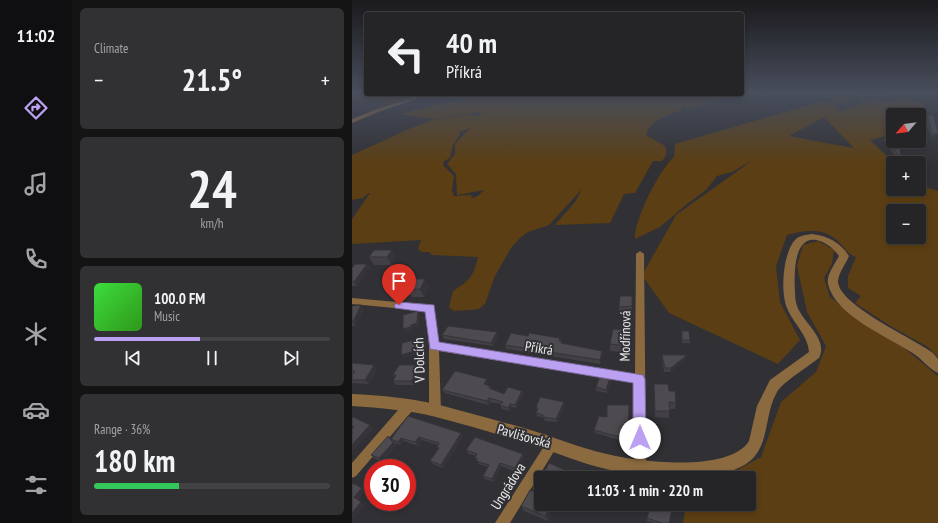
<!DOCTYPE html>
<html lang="en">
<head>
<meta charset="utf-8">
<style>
  body { margin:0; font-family:"PT Sans Narrow",sans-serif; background:#313033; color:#f1f3f6; height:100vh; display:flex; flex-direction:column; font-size:15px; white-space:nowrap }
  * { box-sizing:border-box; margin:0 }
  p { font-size:13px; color:#a3a4a7 }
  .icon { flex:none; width:22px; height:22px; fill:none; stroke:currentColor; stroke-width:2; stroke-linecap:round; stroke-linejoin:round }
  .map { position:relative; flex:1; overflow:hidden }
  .sheet { display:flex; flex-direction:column; gap:8px; padding:8px; background:#141415; width:280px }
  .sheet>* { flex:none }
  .banner { position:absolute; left:12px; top:12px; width:380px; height:84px; border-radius:4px; box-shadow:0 2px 6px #0003,0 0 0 1px #424144; background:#252427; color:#f1f3f6; overflow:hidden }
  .needle { width:26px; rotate:242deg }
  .controls { position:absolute; left:534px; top:108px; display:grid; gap:8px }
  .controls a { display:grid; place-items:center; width:40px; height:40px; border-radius:4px; background:#252427; box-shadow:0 2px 6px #0003,0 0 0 1px #424144; font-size:20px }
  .speed { position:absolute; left:12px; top:459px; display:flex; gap:8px; font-size:20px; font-weight:700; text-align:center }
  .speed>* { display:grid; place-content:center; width:52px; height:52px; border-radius:50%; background:#252427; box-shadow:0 2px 6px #0003,0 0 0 1px #424144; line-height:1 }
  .speed .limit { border:6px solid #d22; background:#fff; color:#111 }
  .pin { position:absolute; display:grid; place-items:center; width:34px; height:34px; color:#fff; margin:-41px -17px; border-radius:50% 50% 50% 0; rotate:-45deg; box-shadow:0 0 4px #0007 }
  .pin .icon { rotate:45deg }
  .me { position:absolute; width:44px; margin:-22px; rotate:0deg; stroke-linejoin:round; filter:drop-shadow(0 0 3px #0008) }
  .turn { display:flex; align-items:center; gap:14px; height:84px; padding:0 16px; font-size:18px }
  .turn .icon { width:52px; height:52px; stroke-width:2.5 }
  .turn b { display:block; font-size:28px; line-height:34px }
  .big { font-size:30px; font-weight:600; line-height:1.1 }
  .sheet .widget { flex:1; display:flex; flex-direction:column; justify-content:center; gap:6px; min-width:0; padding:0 14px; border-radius:6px; background:#313033 }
  .sheet .dial { align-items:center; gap:0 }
  .dial b { font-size:52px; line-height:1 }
  .song { display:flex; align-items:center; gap:12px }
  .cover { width:48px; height:48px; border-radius:6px; background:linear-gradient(135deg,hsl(120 70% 55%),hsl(110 70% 35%)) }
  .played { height:4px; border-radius:2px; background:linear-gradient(90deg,#bca0f2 45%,#424144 45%) }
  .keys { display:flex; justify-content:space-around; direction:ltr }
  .heat { display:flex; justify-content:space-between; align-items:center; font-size:22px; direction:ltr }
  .charge { height:6px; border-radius:3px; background:linear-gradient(90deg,#34c759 36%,#424144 0) }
  .trip { position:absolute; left:182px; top:471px; width:222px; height:40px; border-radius:4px; background:#252427; box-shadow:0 2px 6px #0003,0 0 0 1px #424144; font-weight:600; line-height:40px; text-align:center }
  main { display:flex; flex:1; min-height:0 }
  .menu { display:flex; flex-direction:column; width:72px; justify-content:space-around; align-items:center; background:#0f0e10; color:#a3a4a7 }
  .menu .icon { width:28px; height:28px }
  .menu .active { color:#bca0f2 }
  .menu b { font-size:18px; color:#f1f3f6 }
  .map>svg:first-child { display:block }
  .green { fill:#5b3e13; fill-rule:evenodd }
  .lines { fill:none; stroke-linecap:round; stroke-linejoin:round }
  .minor { fill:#8b6a3f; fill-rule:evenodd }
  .tertiary { fill:#8b6a3f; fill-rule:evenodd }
  .wall { fill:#424045 }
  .shaded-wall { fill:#363438 }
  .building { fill:#4d4b50; stroke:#363438 }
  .route { fill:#bca0f2; stroke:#7a689d }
  .labels { text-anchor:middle; stroke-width:4; stroke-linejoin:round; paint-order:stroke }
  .near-street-label { font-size:14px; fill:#ebeaed; stroke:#313034 }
</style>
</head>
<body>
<main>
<nav class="menu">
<b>11:02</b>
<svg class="icon active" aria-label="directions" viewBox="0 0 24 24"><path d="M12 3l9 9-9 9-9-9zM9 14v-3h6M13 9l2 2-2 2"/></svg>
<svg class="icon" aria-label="music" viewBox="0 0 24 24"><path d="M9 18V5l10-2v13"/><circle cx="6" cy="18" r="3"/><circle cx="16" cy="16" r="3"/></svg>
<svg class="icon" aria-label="phone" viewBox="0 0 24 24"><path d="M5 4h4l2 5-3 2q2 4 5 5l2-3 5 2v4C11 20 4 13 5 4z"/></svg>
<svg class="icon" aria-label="climate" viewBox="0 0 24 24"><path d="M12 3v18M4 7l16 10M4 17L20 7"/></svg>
<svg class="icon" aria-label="car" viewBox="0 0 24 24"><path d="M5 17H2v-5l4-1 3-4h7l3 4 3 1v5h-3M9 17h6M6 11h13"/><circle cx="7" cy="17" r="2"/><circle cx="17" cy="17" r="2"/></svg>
<svg class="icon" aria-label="filters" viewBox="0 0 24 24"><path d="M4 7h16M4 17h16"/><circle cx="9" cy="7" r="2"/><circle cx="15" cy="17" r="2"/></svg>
</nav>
<section class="sheet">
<div class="widget"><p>Climate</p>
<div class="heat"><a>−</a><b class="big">21.5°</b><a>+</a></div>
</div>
<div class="widget dial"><b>24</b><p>km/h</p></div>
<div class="widget">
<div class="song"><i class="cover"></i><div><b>100.0 FM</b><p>Music</p></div></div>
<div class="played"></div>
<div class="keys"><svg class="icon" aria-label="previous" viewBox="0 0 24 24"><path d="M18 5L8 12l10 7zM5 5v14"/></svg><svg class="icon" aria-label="pause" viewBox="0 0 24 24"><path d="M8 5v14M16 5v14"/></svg><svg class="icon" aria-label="next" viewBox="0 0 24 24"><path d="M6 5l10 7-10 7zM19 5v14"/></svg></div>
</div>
<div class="widget"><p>Range · 36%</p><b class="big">180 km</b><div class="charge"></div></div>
</section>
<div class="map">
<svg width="586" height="523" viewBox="0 0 586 523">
  <rect width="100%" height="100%" fill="#313034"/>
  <path class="green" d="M0,92h14v2h43l-4,3 9,1 -28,6 -4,-3h-30z
    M456,92h50l-14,13 -28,-12z
    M128,94h40l10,5 43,-1 -9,-4h-20h172l8,5 -38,10 -14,-13 9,9v5c-13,5 -31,10 -35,25l19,11c2,6 2,9 -3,15h-9l-18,32 -11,1 -14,29 -55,2 20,-23 7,-13 -33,36 -21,7 -7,5 -10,11 -16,28 -10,28 -6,5 -9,1 -16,1 -5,-4 4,-16c16,-10 21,-15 25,-34l-46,-2 -3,-3h-7l-4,-3 3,-9 -69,4v-25l18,-26h-2l-5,5 -11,2v-45l57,-26 23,-9 34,-5 13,1 2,-4 -46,7 -35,-5zM118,128l-15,16v10l-8,10 9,10 1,21 27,-5 -6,6 -6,2 -1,-3 -17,1 -2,-5 2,-15 -11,-11 1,-4 6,-3 3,-13 7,-11 -1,-2z
    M548,98l24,5 -1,11 -4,4v-3h-26v19l-23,6 24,23 -1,26h26v-4l19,6v166l-10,-10 -36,-20 -37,-24 6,-7 -13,-8v-12l8,-19c-10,-3 -14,-14 -23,-20 -14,-9 -31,-6 -46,-2l-11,31 4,36 20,38 -22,24 -109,-51 -25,-35 1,-8 31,-55 77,-55 -21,12 -15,4 -11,14 -19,14 -27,23 -25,12c-1,-19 24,-69 39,-82l1,-13 145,-42 13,1 6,6 -1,3 35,-13 16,4zM472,117l29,30v1l-64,-12zM541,211h26v26h-26z
    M466,241l16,9 -2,14 -8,14 6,19 24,19 49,31 35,29v147h-255l2,-12 6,-7h58v-26h-27l39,-21 20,-55 35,-30 10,-26 -19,-34 -10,-46 6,-21z"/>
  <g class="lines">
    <path class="minor" d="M510,92h4l-2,5h-2l-2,-1z
      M572,92h4l-3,3 -2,-1z
      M72,94h7l-50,17 -29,12v-4l25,-10z
      M288,251l4,3 2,213 -2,4 -4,2 -4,-2 -2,-4 1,-84 -196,-32 2,60 -2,4 -4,1 -4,-1 -2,-4v-65l-3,-35 -74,-7v-6l78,7 3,1 1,2 4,35 197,31 1,-120z
      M57,401l4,1 1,4 -1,4 -57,66 -4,2v-15l53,-61z
      M200,438l4,2 2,4 -2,4 -46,75h-15l53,-83z"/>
    <path class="tertiary" d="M460,234c16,2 28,8 37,22 -3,8 -11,17 -11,26 2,24 75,56 95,71l5,6v14c-9,-4 -16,-14 -24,-19 -25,-17 -79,-38 -86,-70 -2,-9 7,-20 11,-28 -5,-7 -11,-12 -19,-15 -27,-9 -26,34 -25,50 0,8 1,15 5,21 7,13 28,29 19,46 -10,8 -36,24 -42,34 -14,25 -6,55 -31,72 -14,9 -34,12 -50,13 -29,2 -61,-1 -90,-8 -26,-6 -51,-17 -77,-25 -31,-10 -62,-19 -93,-27 -28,-7 -56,-9 -84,-11v-12c28,1 56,4 84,10 29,8 59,16 88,24 28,8 55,20 83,26 32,8 122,19 142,-13l8,-35 13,-26 39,-28c-1,-17 -16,-29 -22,-44 -7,-16 -4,-55 8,-68 5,-5 11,-5 17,-6z"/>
  </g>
  <path class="wall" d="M517,92h18l-5,7 -15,-3z
    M575,116l10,20 -5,2 -7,-18z
    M533,137l15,20 -2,4 -14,-21z
    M40,250l4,8 -5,7h-17l-5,-8z
    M18,267l-13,19h-5v-18z
    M77,287l-5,10h-12l-5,-7z
    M280,296v13l-13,2v-4z
    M0,306l12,3 -9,17h-3z
    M330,331l8,9v3h-8z
    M90,335l56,1 -5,10 -49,-7z
    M277,338l-4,20 -5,-6 -10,-1v-7z
    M209,341l1,2 40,8 1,3 -3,10 -94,-15 -1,-4z
    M310,355l24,4 -16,13h-6l-2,-13z
    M0,363l25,5 -8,16 -17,-1v-8l1,-1h-1z
    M67,365l2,4 -4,8 1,2 -4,6h-18l-3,-4 2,-4 -2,-2z
    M258,378l1,4 -4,11 -11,-2v-4z
    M135,379l2,3 -2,3 3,1 2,3 12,5 18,-3 2,3 -8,14 -4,-1 -2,4 -8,-2 -2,-4 1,-1 -11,-2 -2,3 -43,-12 -3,-3z
    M302,384l15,7 7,12 -1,6h-6v9l-14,-1z
    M213,406l-8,16 -12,-1 -1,-3 -7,-2 -1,-3 1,-3 -1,-3z
    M277,409l-1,29 -5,3 -28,-8 -1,-3z
    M56,416l55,20 -20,32 -10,-4 -3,-3 8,-12 -1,-2 1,-2 -16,-5 -4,6 -14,-5 -3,4 -7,-2 -3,-4z
    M39,439l5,7 -14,16 -8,-4 -3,-3z
    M114,450l58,7 -7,15 -16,-6 -7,16 -9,-3 -2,-3 5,-9 -9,-3 -4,-6 1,-2 -7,-2z
    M189,489v15h2l-1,1 7,3 2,6 -3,7 -24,-10 -3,-5 20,-12 -1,-3z
    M248,504h25l-1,6z
    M312,508l5,15h-15l-7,-2v-3z"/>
  <path class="shaded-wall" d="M532,92h3l-5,7z
    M586,133l-1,3 -5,2 1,-3z
    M40,250l4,8 -5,7 -4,-8z
    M15,264l3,3 -13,19 -3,-4z
    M73,279l4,8 -5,10 -4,-8z
    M9,305l3,4 -9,17 -2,-4z
    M66,311l2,4 -1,12 -5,1v2l-9,3 -2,-4 8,-4z
    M276,330l1,8 -4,20v-8z
    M145,332l1,4 -5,10 -2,-3z
    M66,339l2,3v11l-16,5 -3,-3z
    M250,351l1,3 -3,10v-4z
    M335,355l-1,4 -16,13 1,-4z
    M22,365l3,3 -8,16 -4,-4z
    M67,365l2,4 -4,8 -2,-4z
    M64,375l2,4 -4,6 -3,-4z
    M258,378l1,4 -4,11 -1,-3z
    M135,379l2,3 -3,6 -2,-4z
    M170,391l2,3 -8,14 -1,-3z
    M137,398l1,4 -2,3 -1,-4z
    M212,402l1,4 -8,16 -1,-3z
    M158,404l2,3 -2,4 -2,-3z
    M277,409l-1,29 -5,3v-3z
    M18,425l3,4 -21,23v-7z
    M109,433l2,3 -20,32 -2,-3z
    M36,436l8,10 -14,16 -3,-4z
    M67,437l3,3 -4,6 -3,-4z
    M49,438l3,3 -3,4 -3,-3z
    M171,454l1,3 -7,15 -2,-4z
    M148,463l1,3 -7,16 -2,-3z
    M213,470l1,3 -3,5h-2z
    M10,488l3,3 -7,9 -4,-3z
    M189,496v8h2l-3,5 -3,-6z
    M9,502l4,3 -11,14 -2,-2v-4z
    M197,508l2,6 -3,7 -3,-5z"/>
  <path class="building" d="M581,114l5,18v1l-5,2 -6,-19z
    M533,137l8,1v3h7v16z
    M22,250h18l-5,7h-18z
    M3,264h12l-13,18h-2v-14z
    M61,279h12l-5,10 -13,1z
    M268,296h12v10l-13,1z
    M9,305l-8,17h-1v-16z
    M66,311l-1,12 -6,2v2l-8,2v-14z
    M96,326l49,6 -6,11 -49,-8z
    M261,329l15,1 -3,20 -5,-5 -10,-1z
    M330,331h7l1,9h-8z
    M159,333l17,3 1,-3 31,5 -1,3h3l-1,2 41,8 -2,9 -95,-15z
    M66,339v11l-17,5 1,-12z
    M310,355h25l-16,13h-6z
    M0,363l22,2 -9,15h-13v-5l3,-4h-3z
    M47,365h20l-4,8 1,2 -5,6h-18l3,-6h-3z
    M103,371l32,8 -3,5 6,2 -1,2 15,6 4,-7 14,4 -7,14 -5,-1 -2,4 -8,-3 3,-3 -14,-4 -2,3 -45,-11z
    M248,376l10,2 -4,12 -10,-3z
    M302,384h14l1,7h6l1,12 -7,-1 1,9h-15z
    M188,397l24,5 -8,17 -13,-2v-2l-7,-2 2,-5 -2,-1z
    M255,405h22l-1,30 -5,3 -29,-8 5,-14 8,1z
    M56,416l53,17 -20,32 -11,-4 9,-13 -2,-1 2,-4 -20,-6 -4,5 -14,-4 -3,4 -7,-3z
    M1,417l17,8 -18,20v-16l2,-2 -2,-1v-8z
    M36,436l5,7 -14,15 -8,-3z
    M123,437l48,17 -8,14 -15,-5 -8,16 -9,-3 6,-11 -13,-4 2,-2 -3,-1 2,-4 -11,-4z
    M197,463l16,7 -4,8h-20v4h-2z
    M0,483l10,5 -8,9 7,5 -9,11z
    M178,490l11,4v2l-4,7 12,5 -4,8 -24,-10z
    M258,504h14l-1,3z
    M299,504h14l-1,4 8,2 -3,13h-7l-15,-5z"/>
  <linearGradient id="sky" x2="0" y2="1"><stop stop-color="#1b1a1d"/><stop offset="0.56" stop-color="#484e5c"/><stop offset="1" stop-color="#484e5c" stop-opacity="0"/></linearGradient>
  <rect width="586" height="165" fill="url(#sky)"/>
  <path class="route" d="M47,302l35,3 5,37 204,33 2,4 1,59 -2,4 -4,2 -5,-2 -2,-4v-55l-203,-34 -5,-37 -30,-4 -1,-3z"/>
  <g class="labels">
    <g class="near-street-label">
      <text transform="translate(273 336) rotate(-89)" y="5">Modřínová</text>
      <text transform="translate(187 348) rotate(9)" y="5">Příkrá</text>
      <text transform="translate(67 360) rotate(-92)" y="5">V Dolcích</text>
      <text transform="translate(172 436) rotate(16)" y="5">Pavlišovská</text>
      <text transform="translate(156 486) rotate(-58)" y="5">Ungrádova</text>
    </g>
  </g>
</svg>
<div class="controls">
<a><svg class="needle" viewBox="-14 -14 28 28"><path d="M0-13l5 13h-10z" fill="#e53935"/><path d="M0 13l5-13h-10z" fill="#a3a4a7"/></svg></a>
<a>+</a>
<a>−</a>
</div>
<div class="speed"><div class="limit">30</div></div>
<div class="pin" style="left:47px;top:305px;background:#d93025"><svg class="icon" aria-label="arrive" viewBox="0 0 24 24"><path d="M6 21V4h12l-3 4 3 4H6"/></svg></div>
<svg class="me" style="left:288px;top:438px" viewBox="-20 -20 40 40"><circle r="19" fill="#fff"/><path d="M0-13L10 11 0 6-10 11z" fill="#bca0f2"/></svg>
<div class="trip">11:03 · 1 min · 220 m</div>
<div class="banner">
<div class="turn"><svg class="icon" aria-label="left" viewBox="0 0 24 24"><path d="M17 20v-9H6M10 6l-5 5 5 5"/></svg><div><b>40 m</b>Příkrá</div></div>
</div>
</div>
</main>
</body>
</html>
